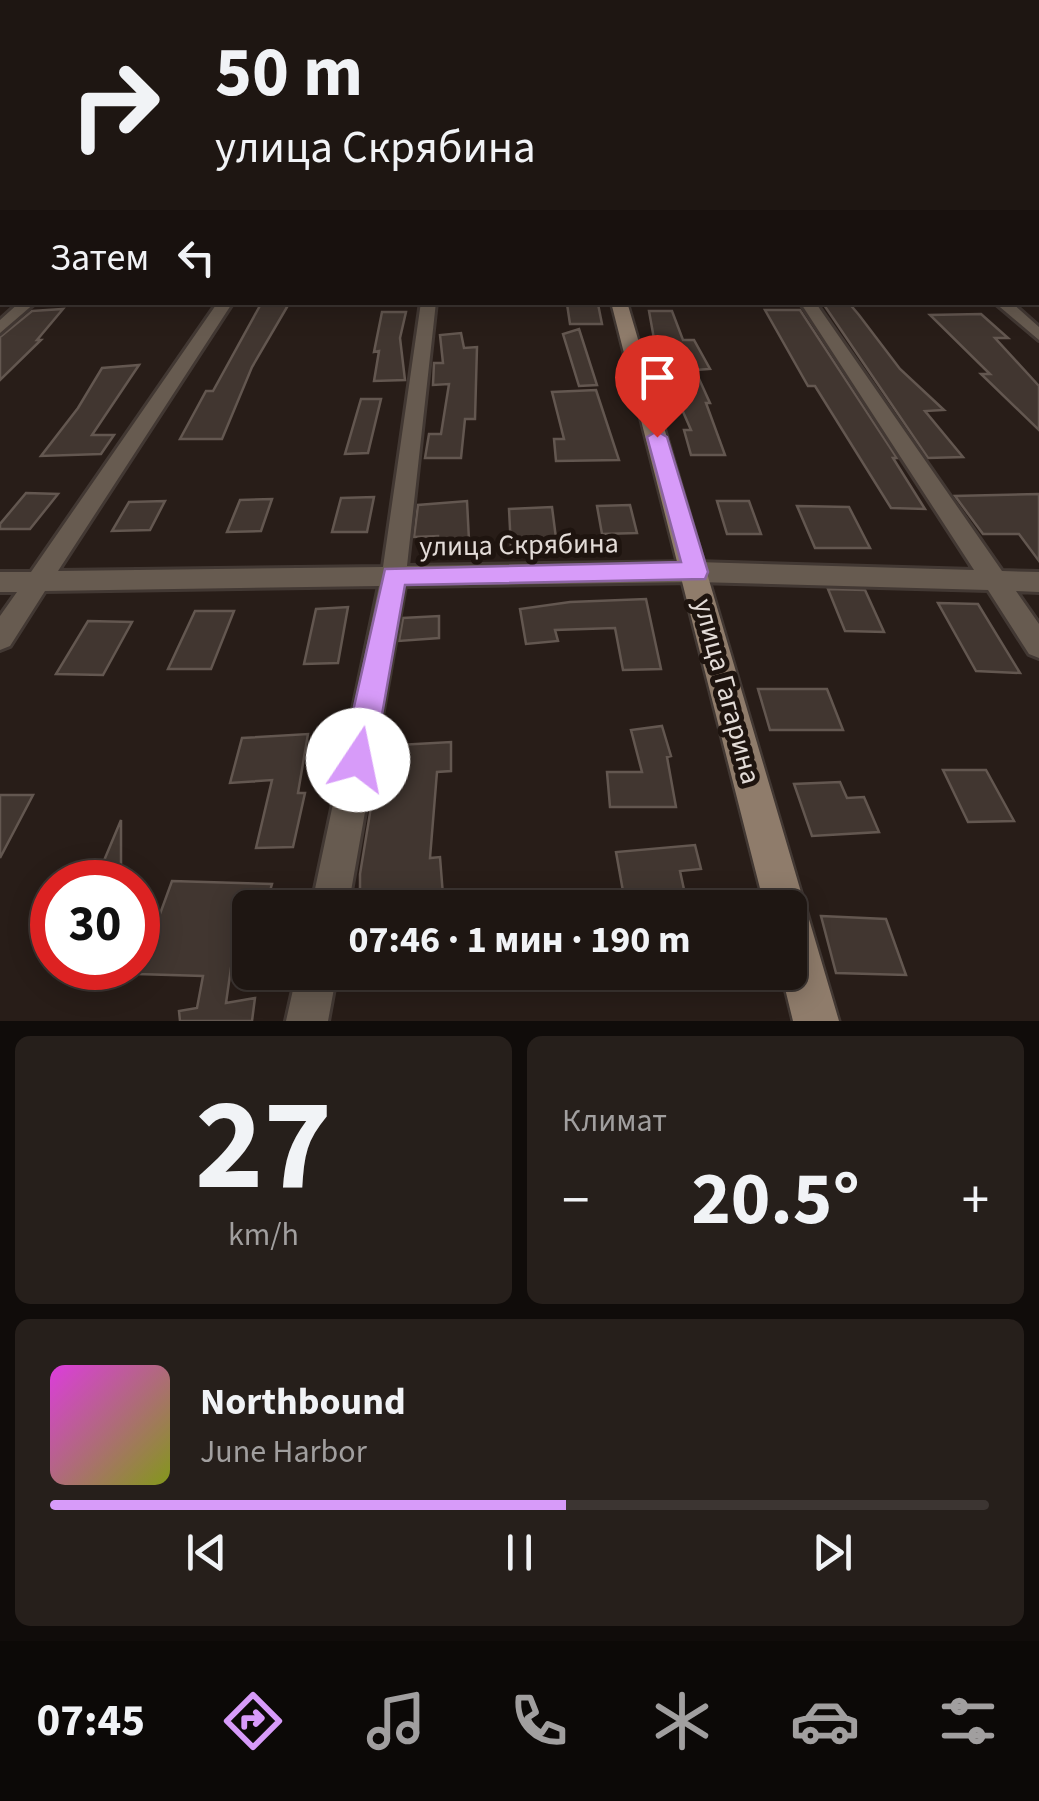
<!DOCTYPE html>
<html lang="ru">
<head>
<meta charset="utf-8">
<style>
  body { margin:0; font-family:"Source Sans 3",sans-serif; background:#261f1b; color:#f1f3f6; height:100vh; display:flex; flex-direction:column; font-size:38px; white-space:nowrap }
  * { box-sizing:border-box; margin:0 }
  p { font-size:32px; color:#a19f9f }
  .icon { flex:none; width:55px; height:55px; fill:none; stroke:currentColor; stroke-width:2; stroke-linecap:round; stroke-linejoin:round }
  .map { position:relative; height:1021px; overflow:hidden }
  .drawer { display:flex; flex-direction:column; gap:15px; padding:15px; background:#100c0a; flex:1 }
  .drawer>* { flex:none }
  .banner { position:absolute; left:0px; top:0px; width:1040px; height:305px; box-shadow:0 5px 25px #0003,0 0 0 2px #3c3532; background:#1e1612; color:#f1f3f6; overflow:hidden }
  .speed { position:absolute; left:30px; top:860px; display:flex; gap:20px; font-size:50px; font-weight:700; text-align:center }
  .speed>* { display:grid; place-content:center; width:130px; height:130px; border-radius:50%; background:#1e1612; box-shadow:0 5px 25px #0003,0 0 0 2px #3c3532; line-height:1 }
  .speed .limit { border:15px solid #d22; background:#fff; color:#111 }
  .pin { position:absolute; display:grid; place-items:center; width:85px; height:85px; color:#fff; margin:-102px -42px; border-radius:50% 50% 50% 0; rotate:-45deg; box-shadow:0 0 10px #0007 }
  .pin .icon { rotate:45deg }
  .me { position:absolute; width:110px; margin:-55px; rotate:11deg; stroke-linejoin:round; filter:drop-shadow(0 0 8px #0008) }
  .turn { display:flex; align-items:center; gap:35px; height:210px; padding:0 50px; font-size:45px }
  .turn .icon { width:130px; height:130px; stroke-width:2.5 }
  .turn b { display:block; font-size:70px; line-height:85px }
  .then { display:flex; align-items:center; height:95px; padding:0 50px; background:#0003; gap:20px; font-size:38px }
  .big { font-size:75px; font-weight:700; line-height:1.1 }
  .drawer .tile { flex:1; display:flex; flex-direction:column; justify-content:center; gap:15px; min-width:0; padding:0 35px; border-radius:15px; background:#261f1b }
  .drawer .dial { align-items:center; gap:0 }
  .dial b { font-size:130px; line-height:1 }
  .song { display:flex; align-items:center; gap:30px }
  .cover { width:120px; height:120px; border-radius:15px; background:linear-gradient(135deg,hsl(300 70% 55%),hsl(70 70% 35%)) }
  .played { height:10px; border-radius:5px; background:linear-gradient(90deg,#d79bf9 55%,#3c3532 55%) }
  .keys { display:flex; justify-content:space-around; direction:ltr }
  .heat { display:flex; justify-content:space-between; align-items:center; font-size:55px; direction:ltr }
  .drawer .tiles { flex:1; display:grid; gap:15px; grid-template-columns:1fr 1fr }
  .tile:last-child { grid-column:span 2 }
  .trip { position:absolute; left:232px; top:890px; width:575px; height:100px; border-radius:15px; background:#1e1612; box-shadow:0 5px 25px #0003,0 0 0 2px #3c3532; font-weight:700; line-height:100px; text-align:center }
  .tab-bar { display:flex; height:160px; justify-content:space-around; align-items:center; background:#0c0907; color:#a19f9f }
  .tab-bar .icon { width:70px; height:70px }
  .tab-bar .selected { color:#d79bf9 }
  .tab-bar b { font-size:45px; color:#f1f3f6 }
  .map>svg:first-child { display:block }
  .building { fill:#413630; stroke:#635750; stroke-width:2.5 }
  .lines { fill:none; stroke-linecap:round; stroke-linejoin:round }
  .minor-casing { stroke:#423833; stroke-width:6 }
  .secondary-casing { stroke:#423833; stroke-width:5 }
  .minor { fill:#675b50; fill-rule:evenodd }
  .secondary { fill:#8f7c6b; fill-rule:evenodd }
  .route { fill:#d79bf9; stroke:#8c65a2; stroke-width:2.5 }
  .labels { text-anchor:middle; stroke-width:10; stroke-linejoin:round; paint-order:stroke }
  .street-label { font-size:28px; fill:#e3dcd8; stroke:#1e140f }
</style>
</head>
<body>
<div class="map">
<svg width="1039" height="1021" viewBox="0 0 1039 1021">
  <rect width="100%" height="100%" fill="#281d18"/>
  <path class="building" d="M262,302h28l-38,65 -30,72h-42l26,-48h7z
    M822,302h26l11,13 41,54 44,41 -19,1 38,46 -35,1z
    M567,304h31l4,20h-32z
    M63,309l-26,31h4l-41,40v-43l32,-26z
    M765,310h35l97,148h-4l32,51 -34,-1 -76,-122h-7z
    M649,311h23l11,29h11l16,29 -15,1 15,33h-4l19,52h-34l-7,-25h7l-35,-80z
    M382,312h24l-6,26 5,42 -31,1 5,-30 -5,1z
    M981,314l27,24h-13l44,48v44l-58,-56h9l-60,-59z
    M579,329l18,56 -18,1 -16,-52z
    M461,333l3,15 13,-1 -2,72h-10l-4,39h-36l4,-24h12l8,-50 -16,1 1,-22h9l-3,-28z
    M139,365l-47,70h22l-13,19 -60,2 37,-48 24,-40z
    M596,390l23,70 -63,1 -2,-22h10l-12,-47z
    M361,399h20l-13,54 -23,1z
    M26,493l32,1 -28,35h-30v-5z
    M1039,494v67l-20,-27h-36l-28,-38z
    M374,497l-7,35h-35l9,-34z
    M272,499l-11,32 -34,1 13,-32z
    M165,501l-15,29 -38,1 17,-29z
    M467,501l2,39 -31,3v-7l-24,1 4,-32z
    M717,501h32l12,33h-34z
    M630,505l7,28 -35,1 -5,-28z
    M797,506l52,1 21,41h-55z
    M552,507l5,39 -46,2 -2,-39z
    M828,589l37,1 19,42 -39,-1z
    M646,599l15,70 -38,1 -8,-42 -60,2 3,11 -32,3 -6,-35 50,-7z
    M938,603l40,1 42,69 -44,-2z
    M348,607l-10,56 -34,1 12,-55z
    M195,611h39l-23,58h-43z
    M439,616v22l-40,3 4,-23z
    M88,621l44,1 -29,53 -47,-1z
    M758,689h69l16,41h-73z
    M662,726l9,30 -4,1 9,50h-66l-3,-35h35l-11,-42z
    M308,734l-10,59h7l-12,54 -37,1 16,-68 -42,3 12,-45z
    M451,742v29l-14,1 -7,86 10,-1 4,51h-84v-34l21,-128z
    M943,770h43l28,51 -46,1z
    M840,782l7,16 17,-1 15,35 -67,4 -18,-52z
    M0,795h33l-33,63z
    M121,820v62h-26z
    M695,845l6,24 -21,2 8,37h-62l-10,-56z
    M172,881l100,3 -7,24h-15v39h-16l-8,56 29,-5 -3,23h-72l-1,-10 18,-3 6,-32 -65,-2z
    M821,916l65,3 20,56 -70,-2z"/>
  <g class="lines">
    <g class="minor-casing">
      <path id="minor" d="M1038,185h1v7h-1z
        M20,302h16l-36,31v-13z
        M218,302h15l-175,269 325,-4 38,-265h15l-29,264 289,-4 278,8 -174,-268h15l187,269 37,1v20l-23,-1 23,33v34l-10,-4 -41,-64 -292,-8 -291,4 -57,322h-37l68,-322 -334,5 -35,55 -10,4v-34l17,-24h-17v-20h31z
        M994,302h17l28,25v13z
        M297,972h40l-9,49h-42z"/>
    </g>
    <g class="secondary-casing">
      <path id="secondary" d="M611,302h16l212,719h-46l-12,-49h9v-64h-25z"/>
    </g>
    <use href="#minor" class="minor"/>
    <use href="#secondary" class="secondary"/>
  </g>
  <linearGradient id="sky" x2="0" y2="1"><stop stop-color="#16100d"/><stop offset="0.43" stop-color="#424048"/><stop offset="1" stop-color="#424048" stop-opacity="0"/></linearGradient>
  <rect width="1039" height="253" fill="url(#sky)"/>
  <path class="route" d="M657,431l10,6 41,135 -3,7 -300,6 -31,175 -5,11 -11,5 -11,-5 -5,-11 43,-191 296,-7 -34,-125z"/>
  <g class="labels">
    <g class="street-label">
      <text transform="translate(519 544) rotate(-1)" y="10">улица Скрябина</text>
      <text transform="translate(728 691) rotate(75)" y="10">улица Гагарина</text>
    </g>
  </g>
</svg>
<div class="speed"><div class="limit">30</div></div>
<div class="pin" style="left:657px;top:437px;background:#d93025"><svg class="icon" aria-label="arrive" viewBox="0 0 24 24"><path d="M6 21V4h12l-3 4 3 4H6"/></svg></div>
<svg class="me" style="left:358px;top:760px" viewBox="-20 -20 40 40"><circle r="19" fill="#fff"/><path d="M0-13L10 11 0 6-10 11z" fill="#d79bf9"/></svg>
<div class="trip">07:46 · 1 мин · 190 m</div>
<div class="banner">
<div class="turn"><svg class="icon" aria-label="right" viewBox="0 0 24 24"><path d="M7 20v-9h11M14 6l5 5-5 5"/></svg><div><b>50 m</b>улица Скрябина</div></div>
<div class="then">Затем<svg class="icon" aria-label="left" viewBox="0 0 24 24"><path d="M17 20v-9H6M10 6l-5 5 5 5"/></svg></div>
</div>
</div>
<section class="drawer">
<div class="tiles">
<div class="tile dial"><b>27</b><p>km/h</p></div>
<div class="tile"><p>Климат</p>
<div class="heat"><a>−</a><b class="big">20.5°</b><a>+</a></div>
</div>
<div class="tile">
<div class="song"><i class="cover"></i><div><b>Northbound</b><p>June Harbor</p></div></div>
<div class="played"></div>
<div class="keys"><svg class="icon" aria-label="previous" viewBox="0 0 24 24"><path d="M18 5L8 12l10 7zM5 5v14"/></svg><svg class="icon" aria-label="pause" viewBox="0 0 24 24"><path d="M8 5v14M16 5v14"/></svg><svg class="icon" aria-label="next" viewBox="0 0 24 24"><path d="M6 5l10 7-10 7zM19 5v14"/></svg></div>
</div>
</div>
</section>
<nav class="tab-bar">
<b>07:45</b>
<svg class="icon selected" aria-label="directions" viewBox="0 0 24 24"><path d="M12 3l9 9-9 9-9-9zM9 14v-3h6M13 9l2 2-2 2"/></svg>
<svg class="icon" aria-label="music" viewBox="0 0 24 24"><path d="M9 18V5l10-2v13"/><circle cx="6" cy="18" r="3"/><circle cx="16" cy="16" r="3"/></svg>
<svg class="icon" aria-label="phone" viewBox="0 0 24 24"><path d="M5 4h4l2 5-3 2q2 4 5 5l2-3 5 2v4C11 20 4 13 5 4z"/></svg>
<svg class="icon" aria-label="climate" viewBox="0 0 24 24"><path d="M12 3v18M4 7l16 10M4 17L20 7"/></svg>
<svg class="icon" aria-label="car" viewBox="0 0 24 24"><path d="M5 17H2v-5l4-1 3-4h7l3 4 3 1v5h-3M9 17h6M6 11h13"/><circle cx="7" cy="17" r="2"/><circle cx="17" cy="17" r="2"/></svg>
<svg class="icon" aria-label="filters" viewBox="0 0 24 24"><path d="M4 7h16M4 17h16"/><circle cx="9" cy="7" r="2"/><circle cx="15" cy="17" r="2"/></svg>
</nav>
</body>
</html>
